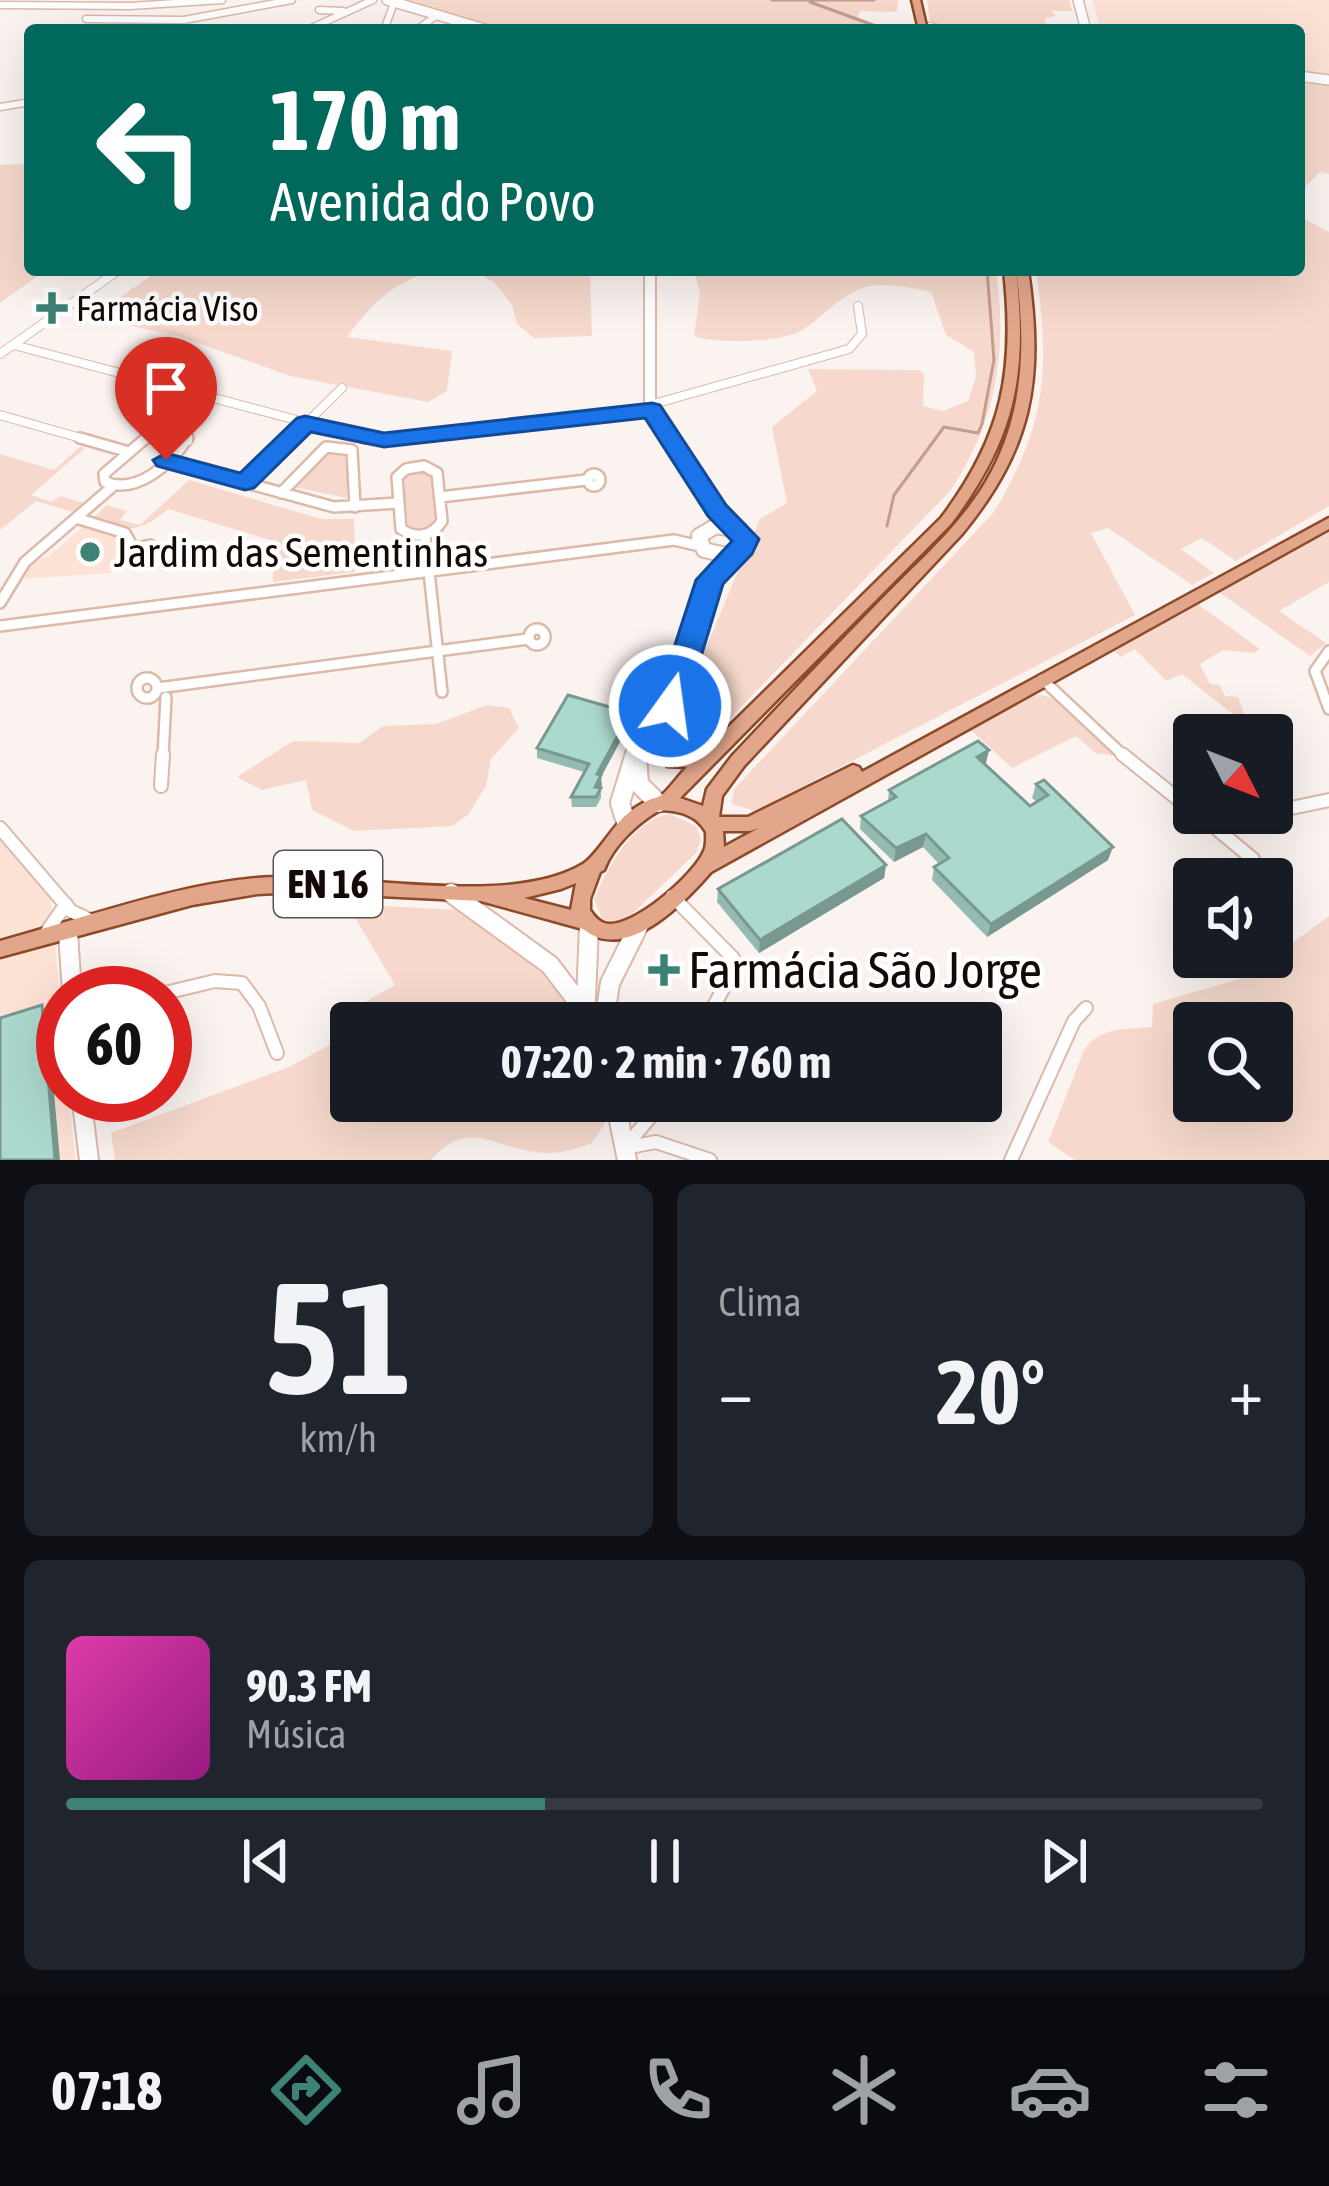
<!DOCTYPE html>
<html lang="pt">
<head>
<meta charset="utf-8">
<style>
  body { margin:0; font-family:"Asap Condensed",sans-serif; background:#20242c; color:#f1f3f6; height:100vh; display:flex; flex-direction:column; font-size:45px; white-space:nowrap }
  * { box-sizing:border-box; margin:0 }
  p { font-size:39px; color:#9ea1a6 }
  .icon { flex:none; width:66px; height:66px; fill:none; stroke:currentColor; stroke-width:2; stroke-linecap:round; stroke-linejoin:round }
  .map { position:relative; height:1160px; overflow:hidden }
  .panel { display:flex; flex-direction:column; gap:24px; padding:24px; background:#0d0f14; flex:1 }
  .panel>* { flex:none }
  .hud { position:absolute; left:24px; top:24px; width:1281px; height:252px; border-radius:12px; box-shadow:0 12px 48px #0002; background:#00695c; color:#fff; overflow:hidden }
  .needle { width:78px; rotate:132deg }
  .controls { position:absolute; left:1173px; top:714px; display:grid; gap:24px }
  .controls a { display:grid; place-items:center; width:120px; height:120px; border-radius:12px; background:#171b24; box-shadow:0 12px 48px #0002; font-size:60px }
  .speed { position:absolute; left:36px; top:966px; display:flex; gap:24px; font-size:60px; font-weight:700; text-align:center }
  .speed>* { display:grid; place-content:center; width:156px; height:156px; border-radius:50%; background:#171b24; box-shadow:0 12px 48px #0002; line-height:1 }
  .speed .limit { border:18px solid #d22; background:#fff; color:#111 }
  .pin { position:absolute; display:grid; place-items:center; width:102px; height:102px; color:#fff; margin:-123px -51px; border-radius:50% 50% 50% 0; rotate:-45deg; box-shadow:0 0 12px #0007 }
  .pin .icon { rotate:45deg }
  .me { position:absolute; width:132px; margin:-66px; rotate:14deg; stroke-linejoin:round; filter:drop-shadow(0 0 9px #0008) }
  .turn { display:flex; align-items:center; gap:42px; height:252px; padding:0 48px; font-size:54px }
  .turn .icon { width:156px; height:156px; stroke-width:2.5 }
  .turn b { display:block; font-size:84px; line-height:102px }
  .big { font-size:90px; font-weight:700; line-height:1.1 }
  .panel .card { flex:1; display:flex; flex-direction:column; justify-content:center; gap:18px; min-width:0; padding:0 42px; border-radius:18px; background:#20242c }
  .panel .dial { align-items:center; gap:0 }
  .dial b { font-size:156px; line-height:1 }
  .song { display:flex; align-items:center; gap:36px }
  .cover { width:144px; height:144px; border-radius:18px; background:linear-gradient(135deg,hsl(320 70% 55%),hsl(310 70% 35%)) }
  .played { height:12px; border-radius:6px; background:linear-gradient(90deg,#3e8275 40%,#363941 40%) }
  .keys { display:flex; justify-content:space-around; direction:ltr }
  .heat { display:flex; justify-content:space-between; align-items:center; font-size:66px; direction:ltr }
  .panel .tiles { flex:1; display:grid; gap:24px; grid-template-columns:1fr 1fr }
  .card:last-child { grid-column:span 2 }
  .trip { position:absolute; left:330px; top:1002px; width:672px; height:120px; border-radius:12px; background:#171b24; box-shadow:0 12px 48px #0002; font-weight:700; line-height:120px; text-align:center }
  .tabs { display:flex; height:192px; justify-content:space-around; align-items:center; background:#090b0e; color:#9ea1a6 }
  .tabs .icon { width:84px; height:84px }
  .tabs .current { color:#3e8275 }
  .tabs b { font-size:54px; color:#f1f3f6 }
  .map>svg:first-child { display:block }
  .built { fill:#fde2d6 }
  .green { fill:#f6d9cc; fill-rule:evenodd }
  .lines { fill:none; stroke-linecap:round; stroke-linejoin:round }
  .stream { stroke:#c39e8e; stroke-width:3 }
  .street-far3-casing { stroke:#ddb9a9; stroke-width:9 }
  .street-far2-casing { stroke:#ddb9a9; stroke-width:10 }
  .street-far1-casing { stroke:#ddb9a9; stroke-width:14 }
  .street-casing { stroke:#ddb9a9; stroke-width:16 }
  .secondary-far3-casing { stroke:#ddb9a9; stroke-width:12 }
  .secondary-far2-casing { stroke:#ddb9a9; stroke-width:14 }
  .secondary-far1-casing { stroke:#ddb9a9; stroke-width:18 }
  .secondary-casing { stroke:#ddb9a9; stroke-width:22 }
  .primary-casing { stroke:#8d4a29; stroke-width:5 }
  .street-far3 { stroke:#fff; stroke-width:6 }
  .street-far2 { stroke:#fff; stroke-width:8 }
  .street-far1 { stroke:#fff; stroke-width:9 }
  .street { stroke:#fff; stroke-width:12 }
  .secondary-far3 { stroke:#fff; stroke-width:9 }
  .secondary-far2 { stroke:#fff; stroke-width:10 }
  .secondary-far1 { stroke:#fff; stroke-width:14 }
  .secondary { stroke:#fff; stroke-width:18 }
  .primary { fill:#e2a78b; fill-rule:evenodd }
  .wall { fill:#94bbb1 }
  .shaded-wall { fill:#789890 }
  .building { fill:#acd9ce; stroke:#789890; stroke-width:3 }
  .route { fill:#1a73e8; stroke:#114b97; stroke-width:3 }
  .poi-dot { fill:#3e8275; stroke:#fff; stroke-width:4.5 }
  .labels { text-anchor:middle; stroke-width:9; stroke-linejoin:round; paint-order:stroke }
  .far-poi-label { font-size:36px; fill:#140905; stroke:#fff; text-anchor:start }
  .shield { fill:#fff; stroke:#5a5350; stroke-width:3 }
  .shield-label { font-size:39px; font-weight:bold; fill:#140905 }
  .poi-label { font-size:42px; fill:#140905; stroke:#fff; text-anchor:start }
  .near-poi-label { font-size:51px; fill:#140905; stroke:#fff; text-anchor:start }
</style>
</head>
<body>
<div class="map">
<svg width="1329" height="1160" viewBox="0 0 1329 1160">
  <rect width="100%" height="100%" fill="#fbf3f0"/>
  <path class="built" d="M1092,0h237v77l-30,-5v-42h-198z
    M87,523l38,16 2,11 -17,23 -90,6 14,-17 15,-6z
    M0,833l50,56 13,141v65h6l6,65h-75z"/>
  <path class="green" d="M399,0h499l-1,12 -37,-1 -3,9 35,10h-442l11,-9z
    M927,0h142l3,11h-21l5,5 -11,2 2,12h-100l-17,-7z
    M1299,81l30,3v90l-9,-2 -21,21z
    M30,164v106h16l-46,33v-138z
    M1299,216l30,16v274l-93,55 -34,-23 -21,11 33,24 -22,12 -84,-57 -17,5 44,82 -380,196 -23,-7 2,-15 260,-277c53,-89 56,-141 42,-242h263z
    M159,270h278c-43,11 -65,33 -90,67l105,14 -5,40 -19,11 -138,-26 -109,-39 -89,-20z
    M473,270h117l2,66 -58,2 -17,-14 -5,-19 -17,-22z
    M694,270h302c12,82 0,152 -46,221l-244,252 -16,10 -17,-4 -5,-11 92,-219 27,-16 -15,-76 45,-36 -9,-22 111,1 5,4 -1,32 20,5 25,-10 8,-24 -2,-25 -28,-17 -15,-43c-20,-4 -45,-10 -65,-5 -25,7 -42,29 -62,42 -20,14 -88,15 -110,7l6,-42z
    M80,447l5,1 -54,47 20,7 10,-6 22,7 -11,9 -36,-11 -36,29v-76l54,16z
    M325,449l23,4 -1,45 -58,-12z
    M420,471l12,7 4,44 -15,9 -13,-6 -4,-44 5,-7z
    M189,480l132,39h33l1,53 -82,10v-41l-105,-32c-29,25 -42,22 -77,11l16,-15 20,6 -7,9 20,5z
    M1329,528v54l-50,29 47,32 -16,13 -93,-65z
    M1196,603l64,46 -6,4 -31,-3 -23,14 10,20 10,1 5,11 13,1 7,20 -6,2 -57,-45 -16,7 -31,-32 -14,8 -10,-8z
    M1030,695c35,-3 65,36 86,61l-21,-3 -19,-17 -64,32 -41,-38z
    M487,705l22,3 10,20 -28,31 -5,27 -18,29 -16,11 -98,5 -42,-21 -6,-30 -44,10 -25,-13 56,-36 66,2 24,-17 53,-2z
    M670,814l26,12 5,13 -5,14 -66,63 -12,6 -16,-3 -8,-20c14,-31 39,-80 76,-85z
    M341,894l36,1 7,11 73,4 25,13 70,54 27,46h-219l-9,-13 44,-25z
    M1329,916v244h-254l-27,-18 36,-92c17,-24 40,-20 68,-23l1,-23 93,-27zM1194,1023h78v78h-78z
    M351,1033v68h251l3,22 -13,20c-19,7 -36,12 -56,9 -45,-5 -68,-34 -105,8h-316l-4,-27 178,-66z"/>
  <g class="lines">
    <path class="stream" d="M772,0h102
      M810,2l77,28
      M887,526l7,-31 50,-68 34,6 4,-9 12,-64 -7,-90"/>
    <g class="street-far3-casing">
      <path id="street-far3" d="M0,5l130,1 92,-6
        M319,10l24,1
        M86,19l98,1 108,-20
        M930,26l14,4
        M307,30l66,-30
        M384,30l10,-27
        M424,30l-6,-1 19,-14
        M0,107l30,-5"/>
    </g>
    <g class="street-far2-casing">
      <path id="street-far2" d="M14,345l354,94 284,-29
        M0,354l119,-84
        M650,405l199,-56 13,-15 -4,-28
        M0,415l91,26
        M142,441l31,-15 15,6v9
        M288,441l54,-53"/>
    </g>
    <g class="street-far1-casing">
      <path id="street-far1" d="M80,438l49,14
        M146,438l-42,36 1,8c33,13 66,-19 83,-44
        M364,438h13
        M166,461l168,46 64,-4
        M424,466l13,7 5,48c-10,16 -26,18 -41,8l-4,-52 9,-8z
        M588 480a6 6 0 1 1 12 0a6 6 0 1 1-12 0Z
        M245,483l46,-45
        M281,493l45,-46 26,3 3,57
        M440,497l146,-17
        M76,518l49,15 9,16 16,-4 5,10
        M425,535l17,157
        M0,603l25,-41 87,-75
        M0,626l674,-86 26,6
        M529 637a8 8 0 1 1 16 0a8 8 0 1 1-16 0Z
        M1329,651l-14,20 14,38
        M137 688a10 10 0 1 1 20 0a10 10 0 1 1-20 0Z
        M1042,679l83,78
        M158,688l370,-49
        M163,757l3,-60"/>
    </g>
    <g class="street-casing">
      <path id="street" d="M1122,754l72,58
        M161,786l2,-32
        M1272,812l57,-12
        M1195,813l17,12 57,-12
        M1212,825l41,34
        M0,828l71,83 21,10
        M672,896l61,62 1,10 -29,55
        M46,933l20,-29
        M165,993l50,-12 27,2 17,23 18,47
        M624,1148l32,-6 54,18
        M624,1148l40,-47
        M1011,1160l63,-139 12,-13"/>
    </g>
    <g class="secondary-far3-casing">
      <path id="secondary-far3" d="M387,0l101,30
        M1078,0l8,30
        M1299,76l30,4"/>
    </g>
    <g class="secondary-far2-casing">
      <path id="secondary-far2" d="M650,270v135l23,36"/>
    </g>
    <g class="secondary-far1-casing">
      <path id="secondary-far1" d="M671,438l46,73 17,16
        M716,526l24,4 3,18 -17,7 -22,-5 -5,-14z
        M634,757l30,-59 46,-118 22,-26"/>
    </g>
    <g class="secondary-casing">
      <path id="secondary" d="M637,755l2,29 19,19
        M626,822l-6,-19 15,-49
        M451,893l99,72 35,46
        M68,932l4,61
        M585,1023l4,-97
        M604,1023l6,-40 29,-58
        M81,1095l8,65
        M615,1101l12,59"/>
    </g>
    <g class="primary-casing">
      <path id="primary" d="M912,0h8l7,30h-8z
        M1004,270h12c12,105 -1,169 -65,254l-271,274 23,8 4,-17 25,-33c49,-52 97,-103 147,-154 30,-31 63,-60 89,-94 55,-71 60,-153 48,-238h12c16,110 5,177 -66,264l-218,232 -22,30 -3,21h29l105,-52 6,2 3,5 467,-254v11l-618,343c-27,31 -85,92 -128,57l-102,-28 -182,-9 -42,2 -65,11 -192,52v-16c85,-23 170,-55 257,-63 91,-8 250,32 326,-14 13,-8 28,-35 42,-48 6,-6 14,-11 22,-15 5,-3 12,-3 16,-7 6,-5 17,-20 24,-27l-20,-1 -19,-24 26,-62 5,-35h12l2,4 -3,31 -25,61 12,13h15l16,-7 233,-229c62,-82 74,-147 63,-248zM660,810c19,1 36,4 46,22 0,7 1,12 -2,19 -9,23 -74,81 -100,72 -6,-2 -10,-7 -14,-13v-11l10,-27 4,-2c9,-24 33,-47 56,-60zM759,828l-35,19 -1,-16h27zM576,883l-5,27 -47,-12 37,-9z"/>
    </g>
    <use href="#street-far3" class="street-far3"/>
    <use href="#street-far2" class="street-far2"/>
    <use href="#street-far1" class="street-far1"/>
    <use href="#street" class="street"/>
    <use href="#secondary-far3" class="secondary-far3"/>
    <use href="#secondary-far2" class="secondary-far2"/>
    <use href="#secondary-far1" class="secondary-far1"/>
    <use href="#secondary" class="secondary"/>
    <use href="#primary" class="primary"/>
  </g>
  <path class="wall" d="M630,713v10l-29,54v21l-5,9h-24l-1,-10 13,-25 -47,-14v-10z
    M989,750l-4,14 45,42 7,-4 -5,-4 4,-14 8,-4 64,80 -121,77 -55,-57 2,-13 5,-3 -16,-17 -29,15 -34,-33 1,-13 27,-15 1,-11z
    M886,865l-2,13 -125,75 -42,-51 1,-13z"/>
  <path class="shaded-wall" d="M630,713v10l-29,54 1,8 -7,12v-10l2,-13z
    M989,750l-3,13 -12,7 3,-13z
    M926,834l-3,13 -29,15 2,-14z
    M1113,847l-5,13 -121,77 4,-13z
    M886,865l-2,13 -125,75 1,-13z
    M42,1005l5,9 13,146h-5z"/>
  <path class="building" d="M568,695l62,18 -33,61 4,1 -6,12 6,1 -5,9h-25l18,-33 -52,-16z
    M978,741l11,9 -12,7 53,49 18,-11 -12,-11 8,-4 69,67 -122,77 -57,-57 15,-9 -23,-24 -30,14 -35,-32 35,-19 -7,-7z
    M842,819l44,46 -126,75 -42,-51z
    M42,1005l13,155h-55v-142z"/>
  <path class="route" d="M652,403l8,2 66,100 33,34 -7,15 -29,30 -37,122 -5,8h-21l-5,-8 41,-126 36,-39 -24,-25 -63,-98 -261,29 -73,-15 -57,56 -9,2 -88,-24 -4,-6 13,-7 74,20 57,-55 8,-2 79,17z"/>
  <g class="poi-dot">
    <path d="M46 290h12v12h12v12h-12v12h-12v-12h-12v-12h12z"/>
    <circle cx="90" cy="552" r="12"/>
    <path d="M658 952h12v12h12v12h-12v12h-12v-12h-12v-12h12z"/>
  </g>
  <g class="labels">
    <g class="far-poi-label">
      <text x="76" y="321">Farmácia Viso</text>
    </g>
    <rect class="shield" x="274" y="851" width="108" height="66" rx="9"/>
    <g class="shield-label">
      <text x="328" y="898">EN 16</text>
    </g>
    <g class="poi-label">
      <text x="114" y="567">Jardim das Sementinhas</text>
    </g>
    <g class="near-poi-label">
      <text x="688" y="988">Farmácia São Jorge</text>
    </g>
  </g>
</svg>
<div class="controls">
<a><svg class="needle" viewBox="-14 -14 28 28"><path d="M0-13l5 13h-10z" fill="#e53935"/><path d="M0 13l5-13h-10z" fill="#9ea1a6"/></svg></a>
<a><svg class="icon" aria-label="sound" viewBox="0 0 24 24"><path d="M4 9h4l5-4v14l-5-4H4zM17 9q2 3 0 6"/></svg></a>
<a><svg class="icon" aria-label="search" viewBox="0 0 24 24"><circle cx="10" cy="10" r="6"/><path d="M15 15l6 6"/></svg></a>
</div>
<div class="speed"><div class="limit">60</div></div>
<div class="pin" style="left:166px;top:460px;background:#d93025"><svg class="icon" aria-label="arrive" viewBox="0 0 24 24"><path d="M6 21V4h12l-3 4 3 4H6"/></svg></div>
<svg class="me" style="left:670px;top:706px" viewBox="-20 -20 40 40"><circle r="17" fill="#1a73e8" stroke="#fff" stroke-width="3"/><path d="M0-11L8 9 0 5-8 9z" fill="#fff"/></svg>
<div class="trip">07:20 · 2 min · 760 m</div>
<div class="hud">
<div class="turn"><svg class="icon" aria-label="left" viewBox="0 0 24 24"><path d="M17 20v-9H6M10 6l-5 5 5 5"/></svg><div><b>170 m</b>Avenida do Povo</div></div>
</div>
</div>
<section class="panel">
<div class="tiles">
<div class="card dial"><b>51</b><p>km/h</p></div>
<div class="card"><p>Clima</p>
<div class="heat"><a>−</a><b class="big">20°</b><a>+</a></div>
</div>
<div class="card">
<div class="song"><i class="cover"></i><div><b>90.3 FM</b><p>Música</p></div></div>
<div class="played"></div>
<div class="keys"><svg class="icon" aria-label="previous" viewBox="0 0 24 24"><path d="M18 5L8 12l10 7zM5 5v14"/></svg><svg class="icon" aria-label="pause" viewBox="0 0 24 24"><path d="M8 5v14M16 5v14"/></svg><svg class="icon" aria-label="next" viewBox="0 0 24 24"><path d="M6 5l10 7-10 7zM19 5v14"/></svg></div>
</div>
</div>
</section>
<nav class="tabs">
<b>07:18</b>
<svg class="icon current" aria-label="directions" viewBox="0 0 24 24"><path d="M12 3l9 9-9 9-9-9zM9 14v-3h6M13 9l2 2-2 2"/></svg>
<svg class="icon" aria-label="music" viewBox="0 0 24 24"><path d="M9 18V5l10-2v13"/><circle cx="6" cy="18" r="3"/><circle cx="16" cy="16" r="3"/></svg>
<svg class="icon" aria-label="phone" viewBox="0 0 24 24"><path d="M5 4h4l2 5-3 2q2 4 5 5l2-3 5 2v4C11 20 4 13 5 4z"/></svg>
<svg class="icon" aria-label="climate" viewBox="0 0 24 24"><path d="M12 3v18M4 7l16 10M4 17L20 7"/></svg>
<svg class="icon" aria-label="car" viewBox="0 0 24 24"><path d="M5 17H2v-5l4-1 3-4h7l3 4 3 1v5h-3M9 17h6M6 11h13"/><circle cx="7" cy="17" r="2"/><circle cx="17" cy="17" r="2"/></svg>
<svg class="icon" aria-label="filters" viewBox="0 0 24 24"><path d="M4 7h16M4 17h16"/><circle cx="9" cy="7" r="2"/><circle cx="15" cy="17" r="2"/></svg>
</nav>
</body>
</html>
